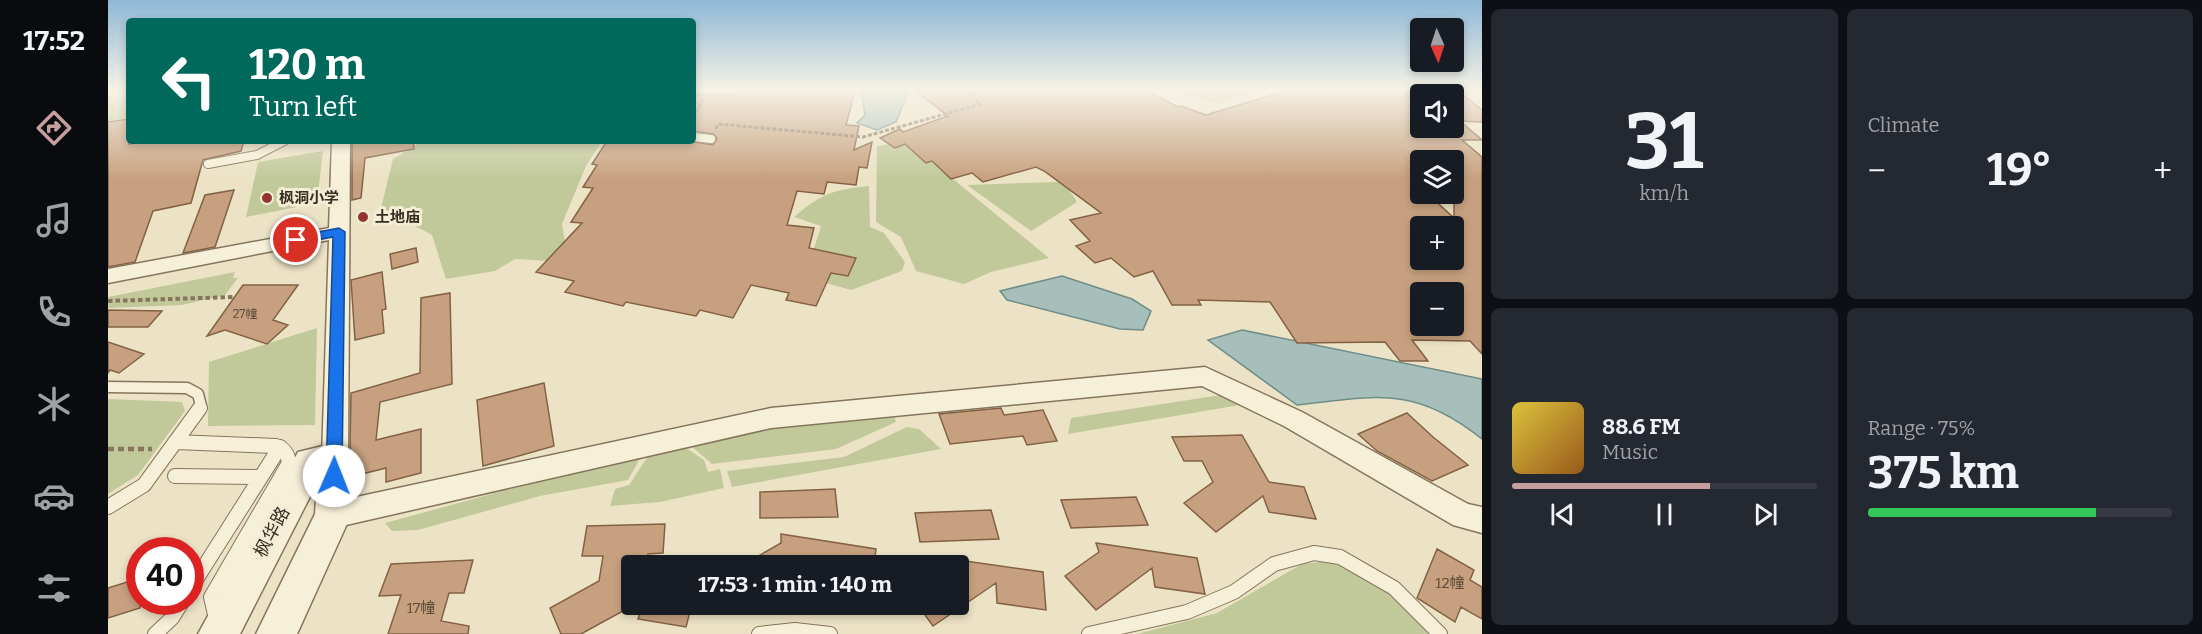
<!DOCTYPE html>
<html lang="en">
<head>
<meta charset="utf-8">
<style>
  body { margin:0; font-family:Bitter,"Noto Sans SC",serif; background:#242831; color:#f1f3f6; height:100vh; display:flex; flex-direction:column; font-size:22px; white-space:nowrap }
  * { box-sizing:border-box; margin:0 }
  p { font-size:20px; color:#9ea1a6 }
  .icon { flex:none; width:33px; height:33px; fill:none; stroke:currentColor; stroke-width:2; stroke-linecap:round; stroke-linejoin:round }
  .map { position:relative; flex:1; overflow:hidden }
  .sheet { display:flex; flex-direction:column; gap:9px; padding:9px; background:#0d0f14; width:720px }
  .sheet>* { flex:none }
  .banner { position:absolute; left:18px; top:18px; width:570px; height:126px; border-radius:6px; box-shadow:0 3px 9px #0003; background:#00695c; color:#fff; overflow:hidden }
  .needle { width:39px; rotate:177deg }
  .controls { position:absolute; left:1302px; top:18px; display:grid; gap:12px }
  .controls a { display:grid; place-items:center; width:54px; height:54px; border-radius:6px; background:#171b24; box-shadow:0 3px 9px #0003; font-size:30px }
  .speed { position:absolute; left:18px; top:537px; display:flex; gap:12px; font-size:30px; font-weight:700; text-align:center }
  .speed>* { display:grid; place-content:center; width:78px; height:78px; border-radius:50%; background:#171b24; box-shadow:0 3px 9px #0003; line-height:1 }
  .speed .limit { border:9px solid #d22; background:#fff; color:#111 }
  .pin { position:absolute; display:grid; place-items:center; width:51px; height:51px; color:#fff; margin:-26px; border:3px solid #fff; border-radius:50%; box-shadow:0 2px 6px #0007 }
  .me { position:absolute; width:66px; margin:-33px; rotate:1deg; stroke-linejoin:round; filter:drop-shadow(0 0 4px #0008) }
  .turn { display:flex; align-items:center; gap:21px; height:126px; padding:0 24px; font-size:27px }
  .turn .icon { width:78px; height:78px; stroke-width:2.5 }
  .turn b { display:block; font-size:42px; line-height:51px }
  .big { font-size:45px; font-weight:700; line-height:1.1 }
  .sheet .card { flex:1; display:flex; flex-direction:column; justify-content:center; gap:9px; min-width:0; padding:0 21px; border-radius:9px; background:#242831 }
  .sheet .dial { align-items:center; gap:0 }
  .dial b { font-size:78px; line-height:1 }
  .song { display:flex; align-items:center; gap:18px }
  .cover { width:72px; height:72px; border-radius:9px; background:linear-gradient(135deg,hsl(50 70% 55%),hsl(30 70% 35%)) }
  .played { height:6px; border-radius:3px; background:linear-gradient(90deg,#c69e9d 65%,#363941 65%) }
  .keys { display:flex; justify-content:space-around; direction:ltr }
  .heat { display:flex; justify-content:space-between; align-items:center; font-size:33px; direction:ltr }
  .charge { height:9px; border-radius:4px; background:linear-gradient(90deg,#34c759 75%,#363941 0) }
  .sheet .tiles { flex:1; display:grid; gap:9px; grid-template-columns:repeat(2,1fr) }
  .trip { position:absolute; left:513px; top:555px; width:348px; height:60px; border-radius:6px; background:#171b24; box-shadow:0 3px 9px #0003; font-weight:700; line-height:60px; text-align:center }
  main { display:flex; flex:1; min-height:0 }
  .tabs { display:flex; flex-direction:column; width:108px; justify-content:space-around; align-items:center; background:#090b0e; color:#9ea1a6 }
  .tabs .icon { width:42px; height:42px }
  .tabs .active { color:#c69e9d }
  .tabs b { font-size:27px; color:#f1f3f6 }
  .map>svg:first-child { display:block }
  .green { fill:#c1c99b }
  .water { fill:#a7bfba; stroke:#6f8d88; stroke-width:1.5 }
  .building { fill:#c7a17f; stroke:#836144; stroke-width:1.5; fill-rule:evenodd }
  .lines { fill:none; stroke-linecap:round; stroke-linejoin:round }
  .service-far2-casing { stroke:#86755d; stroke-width:10 }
  .service-far1-casing { stroke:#86755d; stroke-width:13 }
  .service-casing { stroke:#86755d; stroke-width:16 }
  .minor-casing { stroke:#86755d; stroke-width:3 }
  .tertiary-casing { stroke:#86755d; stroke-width:3 }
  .path-far2 { stroke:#86755d; stroke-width:3; stroke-dasharray:4 2; stroke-linecap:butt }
  .path-far1 { stroke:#86755d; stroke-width:4; stroke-dasharray:4.5 3; stroke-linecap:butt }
  .path { stroke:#86755d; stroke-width:4.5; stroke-dasharray:6 4; stroke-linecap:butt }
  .service-far2 { stroke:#f7f0d9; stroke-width:8 }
  .service-far1 { stroke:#f7f0d9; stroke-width:10 }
  .service { stroke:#f7f0d9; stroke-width:14 }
  .minor { fill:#f7f0d9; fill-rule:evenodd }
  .tertiary { fill:#f7f0d9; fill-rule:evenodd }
  .route { fill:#1a73e8; stroke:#114b97; stroke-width:1.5 }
  .poi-dot { fill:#913631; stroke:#f3edd6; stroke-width:2 }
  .labels { text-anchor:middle; stroke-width:6; stroke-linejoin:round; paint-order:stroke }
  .number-label { font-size:12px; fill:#5b4a38 }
  .poi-label { font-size:15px; font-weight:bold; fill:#372d20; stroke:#f3edd6; text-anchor:start }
  .near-number-label { font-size:15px; fill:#5b4a38 }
  .near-street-label { font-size:18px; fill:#372d20; stroke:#f3edd6 }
</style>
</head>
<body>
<main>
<nav class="tabs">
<b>17:52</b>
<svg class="icon active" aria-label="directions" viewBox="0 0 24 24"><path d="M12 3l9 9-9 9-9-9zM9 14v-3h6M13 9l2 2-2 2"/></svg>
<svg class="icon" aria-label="music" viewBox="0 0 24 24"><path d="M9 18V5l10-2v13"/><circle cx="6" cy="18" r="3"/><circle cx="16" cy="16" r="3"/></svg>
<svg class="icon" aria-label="phone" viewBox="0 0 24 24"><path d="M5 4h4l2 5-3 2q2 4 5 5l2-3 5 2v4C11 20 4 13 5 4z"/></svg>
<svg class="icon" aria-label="climate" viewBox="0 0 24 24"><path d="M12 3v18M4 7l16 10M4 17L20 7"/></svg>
<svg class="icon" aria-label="car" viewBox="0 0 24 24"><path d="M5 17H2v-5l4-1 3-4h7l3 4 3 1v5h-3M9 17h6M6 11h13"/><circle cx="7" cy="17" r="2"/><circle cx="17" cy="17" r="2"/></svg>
<svg class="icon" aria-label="filters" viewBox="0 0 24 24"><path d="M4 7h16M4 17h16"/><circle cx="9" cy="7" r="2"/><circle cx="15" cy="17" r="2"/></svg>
</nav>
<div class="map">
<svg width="1374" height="634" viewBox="0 0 1374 634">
  <rect width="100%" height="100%" fill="#ece3c6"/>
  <path class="green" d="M1055,90h95l-38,14z
    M21,94v24l-21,3v-25z
    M314,141h180l-16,25 -24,58 3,18 -15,19 -35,-2 -20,12 -49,8 -14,-44 -51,-27 12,-49z
    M799,141l142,117 -58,14 -27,12 -48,-13 -15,-34 -25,-15 1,-76z
    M215,151l-6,52 -71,14 12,-55z
    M949,182l11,6 9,14 -46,29 -64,-46z
    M761,186l1,41 14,6 21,29 -3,9 -51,19 -46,-13 16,-51 -27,-9c28,-24 39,-27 75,-31z
    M127,272l-2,6h5l-13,17 -43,10 -74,3v-11z
    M209,328l-2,97 -107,1 1,-64z
    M1113,395l25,9 -178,30 3,-16z
    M0,399l74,3 3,9 -47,64 -30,19z
    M786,416l2,6 -60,27 -124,15 -22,-19 100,-23z
    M799,427l12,2 22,20 -209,38 -5,-16 117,-14z
    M575,446l21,14 4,12 12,-3 4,19 -64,14 -50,4 5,-17 14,-4 21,-32z
    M535,453l-15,27 -88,16 -122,34 -26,1 -7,-8z
    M1220,561l22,8 39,21 42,44h-294l80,-21 85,-49z"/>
  <path class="water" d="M753,90h48l-13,32 -19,8 -20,-7 8,-8z
    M954,276l70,23 19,12 -8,19 -23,-1 -113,-29 -7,-9z
    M1134,330l240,49v60c-67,-54 -105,-43 -185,-34l-89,-65z"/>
  <path class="building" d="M631,90l116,1 -9,34 13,1 -5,24 18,-8 -5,26 -8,-1 -3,18 -29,-3 -3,12 -27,-3 -10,34 27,3 -5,20 47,10 -8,18 -17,-3 -15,33 -30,-6 3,-7 -38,-8 -18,33 -33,-8 -4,6 -70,-14 -3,4 -58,-14 9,-11 -38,-9 46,-49 -11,-1 22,-34 -10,-1 14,-22 -5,-1 15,-23h81l25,4 4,-6 -3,-5 -21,-3v-37l44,1z
    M806,90h232l32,17 3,-1 25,9 83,-25h131v38h27l7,5v-43h3l25,20v12l-22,-1 22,19h-20l20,17v197l-12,-13 -58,-1 16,21h-28l-15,-19 -88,1 -27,-41 -72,-2 3,5h-29l-19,-34 -19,6 -23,-19 -16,5 -19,-17 14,-5 -20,-21 31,-7 -57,-42 -8,-4 -53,15 -11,-9 -21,6 -19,-18 -6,2 -21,-19 -10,4 -15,-10 20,-9 3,3 45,-16zM1312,160h34v58l-26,-24h-8zM1312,226h34v34h-34zM1312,292h34v34h-34z
    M21,119v25l18,-3h97l-3,10 -38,9 -12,43 -38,8 -18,51 -27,5v-145z
    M244,141h61l1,8 -49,9 -4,40 -9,2z
    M126,190l-19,57 -32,6 22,-58z
    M308,248l2,14 -26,7 -2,-15z
    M274,272l4,37 -4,1 2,23 -29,7 -4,-60z
    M135,285h55l-25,35 15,5 -21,19 -42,-14 -18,6z
    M342,293l2,91 -72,18 -4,38 45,-11v44l-35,9v-14l-32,8v-19l-4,-8 1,-56 69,-20 1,-75z
    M0,310l54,1 -14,16h-40z
    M0,342l36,12 -25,19 -9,-3 -2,3z
    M436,383l10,63 -71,20 -6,-66z
    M893,408l3,7 39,-5 14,31 -30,4 -4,-9 -73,8 -11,-30z
    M1299,413l26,24 35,28 -36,16 -55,-30 -19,-17z
    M1134,435l27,47 35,5 12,32 -47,-7 -6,-16 -47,36 -32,-29 29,-21 -11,-21h-18l-12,-24z
    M727,489l3,28 -78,1v-26z
    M1028,497l12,28 -77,3 -10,-28z
    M883,510l8,29 -79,3 -5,-29z
    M557,524l-2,29 -15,1 -1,12h-15v40l-51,28h-20l-11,-26 49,-27 4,-25h-21l5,-30z
    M673,534l95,15 -2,17h-133l40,-23z
    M988,543l101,15 8,36 -50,-7 -3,-19 -56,42 -31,-34 34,-24z
    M1329,549l37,21 -4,10 12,7v32l-21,-12 -6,15 -38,-24z
    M365,560l-9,33h-15l-8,28 28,5 -1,8h-80l13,-39 -22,1 12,-32z
    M850,560l85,12 3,38 -49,-7 -1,-20 -63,43 -16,-22h41z
    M32,578v30l-32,10v-30z
    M535,604h49l-6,23 -48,-8z"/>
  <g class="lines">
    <g class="service-far2-casing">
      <path id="service-far2" d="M585,137l18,2
        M100,164l49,-9 27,-14"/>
    </g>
    <g class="service-far1-casing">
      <path id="service-far1" d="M0,387l79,1 11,6 3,12 -2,3"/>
    </g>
    <g class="service-casing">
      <path id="service" d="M67,442l101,4c9,3 12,8 13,17l-78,134 5,22
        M67,476l86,1
        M0,507l36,-22 56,-77
        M82,589l90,-142
        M47,634l17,-16 10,-16
        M651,634l36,-4 35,4
        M981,634l98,-22 47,-20 40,-28 40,-11 26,4 54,31 46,46"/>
    </g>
    <g class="minor-casing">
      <path id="minor" d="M224,141h18l-2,316 -4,8 -9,3 -9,-3 -4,-8 7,-217 -221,43v-14l221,-41z
        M1097,367l97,45 166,92 14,3v26l-29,-8 -169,-99 -82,-40 -431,42 -438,100 -10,-4 -4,-9 4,-9 10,-4 438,-94z"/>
    </g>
    <g class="tertiary-casing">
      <path id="tertiary" d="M227,443l12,4 5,10 -1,58 -54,119h-41l59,-120 2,-31 -77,151h-42l100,-182z"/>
    </g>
    <path class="path-far2" d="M585,118l12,-22 15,-6
      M608,129l2,-5 145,13 118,-33 -13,-9 7,-2 -5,-3"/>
    <path class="path-far1" d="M0,301l125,-4"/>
    <path class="path" d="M0,449h44"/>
    <use href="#service-far2" class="service-far2"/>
    <use href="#service-far1" class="service-far1"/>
    <use href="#service" class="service"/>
    <use href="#minor" class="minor"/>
    <use href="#tertiary" class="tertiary"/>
  </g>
  <linearGradient id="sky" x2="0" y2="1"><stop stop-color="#8eb8d6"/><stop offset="0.5" stop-color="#f6f2e5"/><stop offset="1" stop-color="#f6f2e5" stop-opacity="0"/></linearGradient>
  <rect width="1374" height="179" fill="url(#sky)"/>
  <path class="route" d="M231,228l6,4 -3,244 -2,5h-12l-2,-5 7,-239 -37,7 -6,-4 6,-4z"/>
  <g class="poi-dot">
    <circle cx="159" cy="198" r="6"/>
    <circle cx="255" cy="217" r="6"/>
  </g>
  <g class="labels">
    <g class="number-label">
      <text x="137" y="318">27幢</text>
    </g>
    <g class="poi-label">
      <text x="171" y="203">枫洞小学</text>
      <text x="267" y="222">土地庙</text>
    </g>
    <g class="near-number-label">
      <text x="1342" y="588">12幢</text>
      <text x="313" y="613">17幢</text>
    </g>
    <g class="near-street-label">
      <text transform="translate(164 532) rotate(-62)" y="6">枫华路</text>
    </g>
  </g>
</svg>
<div class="controls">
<a><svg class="needle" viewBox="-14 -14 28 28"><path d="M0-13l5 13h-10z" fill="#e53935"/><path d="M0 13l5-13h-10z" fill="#9ea1a6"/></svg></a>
<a><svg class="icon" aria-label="sound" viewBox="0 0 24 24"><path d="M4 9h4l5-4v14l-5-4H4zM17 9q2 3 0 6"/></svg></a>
<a><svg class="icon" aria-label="layers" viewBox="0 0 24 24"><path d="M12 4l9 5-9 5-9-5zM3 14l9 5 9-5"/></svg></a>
<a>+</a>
<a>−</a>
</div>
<div class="speed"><div class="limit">40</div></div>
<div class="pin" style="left:188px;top:240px;background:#d93025"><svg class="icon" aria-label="arrive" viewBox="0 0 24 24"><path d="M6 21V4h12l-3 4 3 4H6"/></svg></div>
<svg class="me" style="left:226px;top:476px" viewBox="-20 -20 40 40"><circle r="19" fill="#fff"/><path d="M0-13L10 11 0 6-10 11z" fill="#1a73e8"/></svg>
<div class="trip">17:53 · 1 min · 140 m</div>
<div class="banner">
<div class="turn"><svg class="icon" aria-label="left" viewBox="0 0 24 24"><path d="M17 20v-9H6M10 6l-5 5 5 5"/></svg><div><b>120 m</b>Turn left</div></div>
</div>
</div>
<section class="sheet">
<div class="tiles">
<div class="card dial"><b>31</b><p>km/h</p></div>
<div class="card"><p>Climate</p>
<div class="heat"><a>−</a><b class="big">19°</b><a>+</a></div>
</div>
<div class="card">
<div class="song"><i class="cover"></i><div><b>88.6 FM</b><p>Music</p></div></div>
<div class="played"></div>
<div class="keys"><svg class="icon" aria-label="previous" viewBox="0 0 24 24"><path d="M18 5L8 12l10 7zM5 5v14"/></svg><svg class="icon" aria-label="pause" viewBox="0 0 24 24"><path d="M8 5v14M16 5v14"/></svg><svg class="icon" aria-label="next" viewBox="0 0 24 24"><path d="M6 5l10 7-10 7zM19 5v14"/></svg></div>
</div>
<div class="card"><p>Range · 75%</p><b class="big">375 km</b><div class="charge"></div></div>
</div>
</section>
</main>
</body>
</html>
